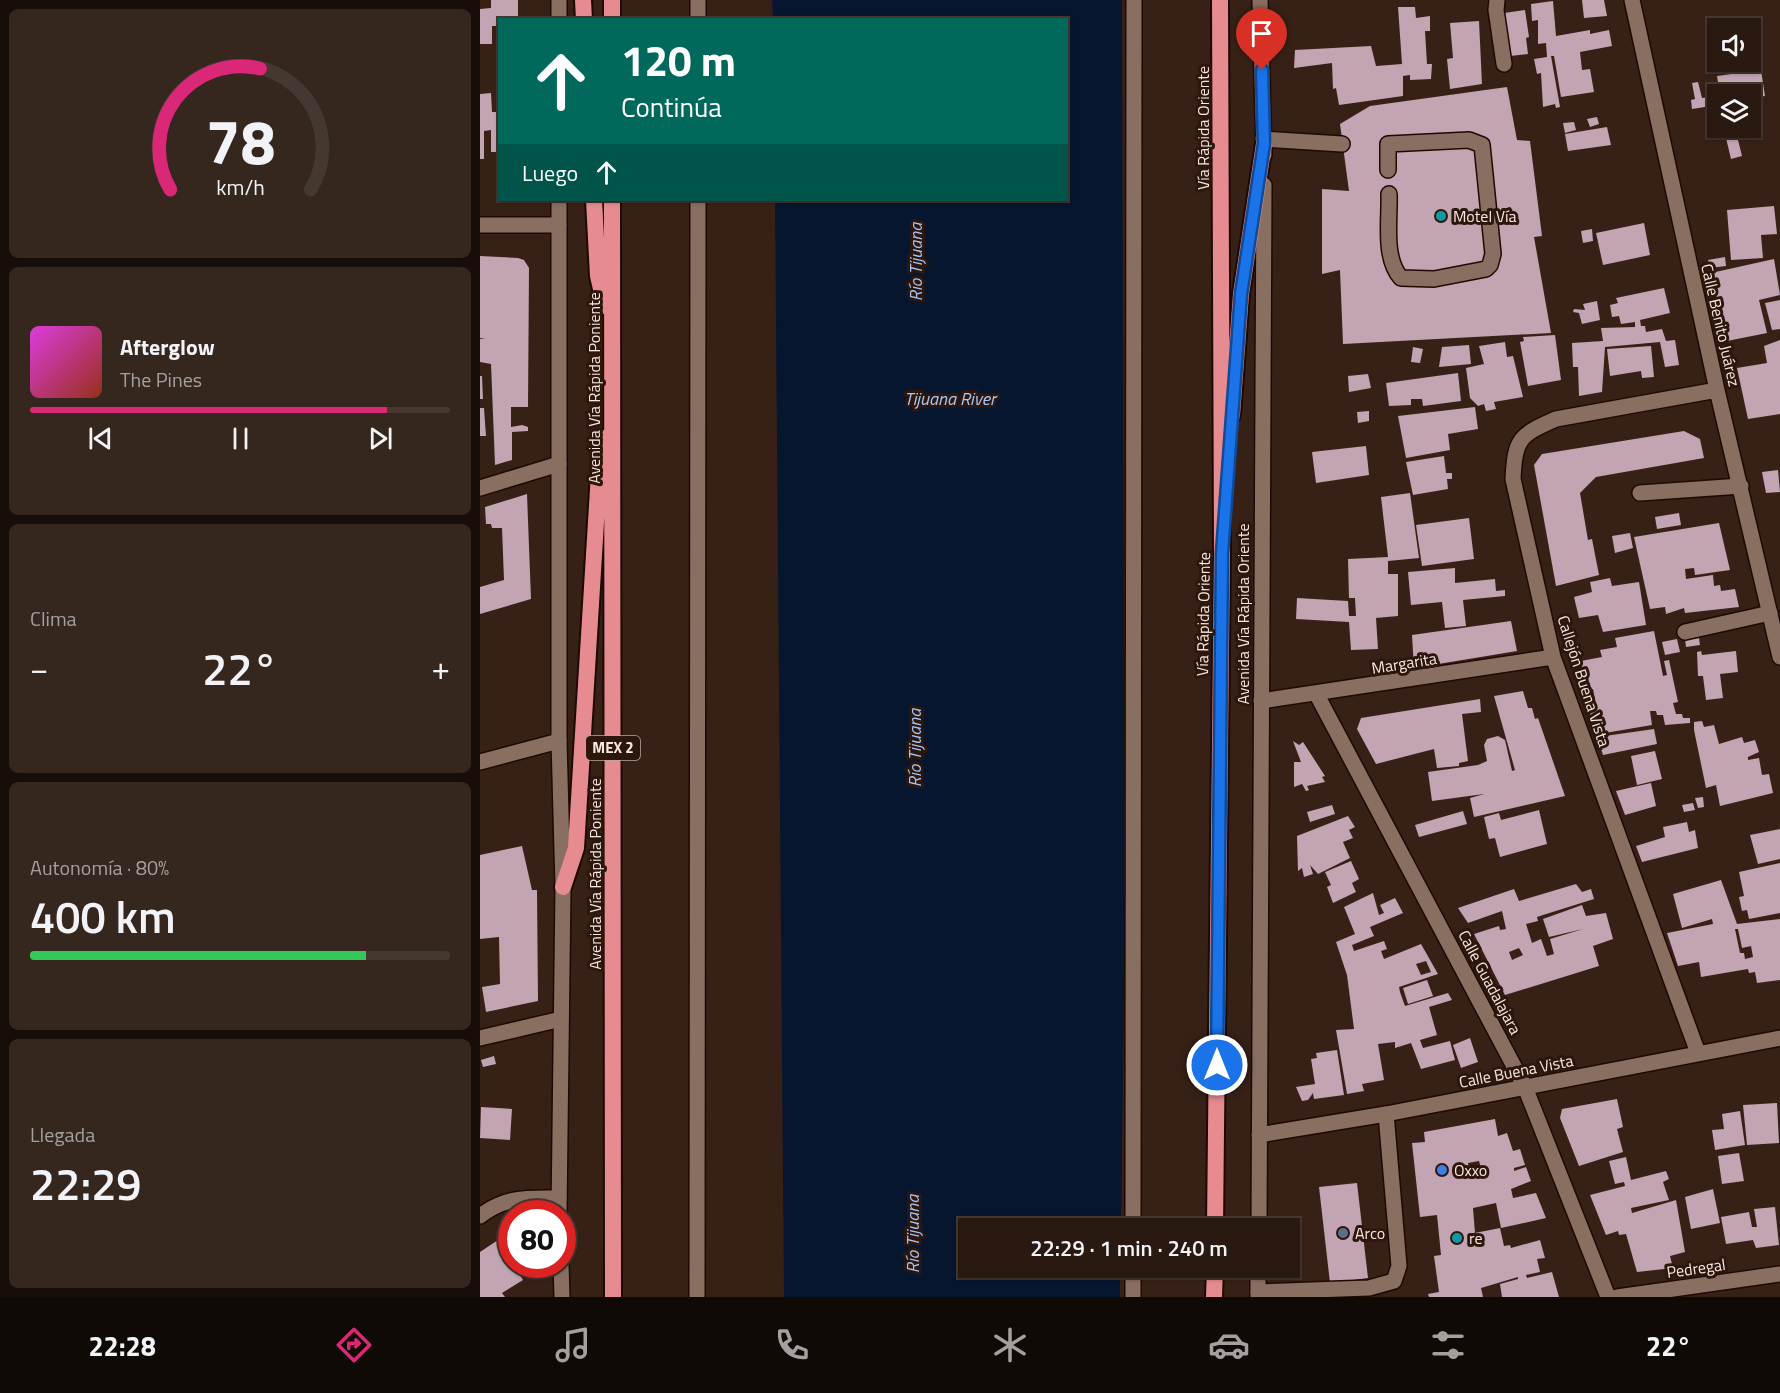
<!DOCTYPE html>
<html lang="es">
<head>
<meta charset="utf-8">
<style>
  body { margin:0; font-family:"Titillium Web",sans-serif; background:#35261e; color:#f1f3f6; height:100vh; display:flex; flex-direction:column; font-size:22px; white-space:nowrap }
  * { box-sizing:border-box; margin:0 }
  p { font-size:20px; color:#a5a09f }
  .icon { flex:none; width:33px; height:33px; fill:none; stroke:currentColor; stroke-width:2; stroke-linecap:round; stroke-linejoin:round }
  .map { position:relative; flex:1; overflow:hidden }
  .details { display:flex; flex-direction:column; gap:9px; padding:9px; background:#170e09; width:480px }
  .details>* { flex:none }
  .hud { position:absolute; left:18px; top:18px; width:570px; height:183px; border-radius:0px; box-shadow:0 2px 4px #0004,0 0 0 2px #453830; background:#00695c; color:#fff; overflow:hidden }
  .buttons { position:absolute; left:1227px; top:18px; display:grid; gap:12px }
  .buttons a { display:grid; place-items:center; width:54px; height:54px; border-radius:0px; background:#291910; box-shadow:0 2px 4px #0004,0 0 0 2px #453830; font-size:30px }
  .speed { position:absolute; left:18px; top:1200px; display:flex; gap:12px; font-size:30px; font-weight:700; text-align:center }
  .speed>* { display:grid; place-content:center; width:78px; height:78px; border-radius:50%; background:#291910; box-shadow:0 2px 4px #0004,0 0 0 2px #453830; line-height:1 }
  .speed .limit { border:9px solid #d22; background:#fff; color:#111 }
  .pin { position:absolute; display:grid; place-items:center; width:51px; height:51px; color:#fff; margin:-62px -26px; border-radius:50% 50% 50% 0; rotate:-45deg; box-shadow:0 0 6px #0007 }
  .pin .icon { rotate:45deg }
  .me { position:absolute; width:66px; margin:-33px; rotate:0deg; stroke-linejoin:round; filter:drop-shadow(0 0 4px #0008) }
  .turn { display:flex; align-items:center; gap:21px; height:126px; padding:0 24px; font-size:27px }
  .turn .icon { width:78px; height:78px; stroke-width:2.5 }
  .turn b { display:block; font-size:42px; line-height:51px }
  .then { display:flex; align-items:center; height:57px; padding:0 24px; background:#0003; gap:12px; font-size:22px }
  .big { font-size:45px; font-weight:600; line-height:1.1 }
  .details .card { flex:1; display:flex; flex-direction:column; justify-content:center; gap:9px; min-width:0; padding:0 21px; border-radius:9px; background:#35261e }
  .details .dial { align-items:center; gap:0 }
  .dial svg { height:156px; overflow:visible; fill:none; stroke:#453830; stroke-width:7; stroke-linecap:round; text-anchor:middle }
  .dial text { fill:#f1f3f6; stroke:none }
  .song { display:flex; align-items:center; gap:18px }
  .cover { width:72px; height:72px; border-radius:9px; background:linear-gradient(135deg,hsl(300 70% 55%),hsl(10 70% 35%)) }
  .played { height:6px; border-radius:3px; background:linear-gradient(90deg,#db2777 85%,#453830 85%) }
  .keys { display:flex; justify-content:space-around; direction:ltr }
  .heat { display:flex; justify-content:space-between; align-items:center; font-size:33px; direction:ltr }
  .charge { height:9px; border-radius:4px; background:linear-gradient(90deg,#34c759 80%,#453830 0) }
  .trip { position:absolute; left:478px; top:1218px; width:342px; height:60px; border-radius:0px; background:#291910; box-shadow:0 2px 4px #0004,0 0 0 2px #453830; font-weight:600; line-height:60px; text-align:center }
  .tab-bar { display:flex; height:96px; justify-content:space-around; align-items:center; background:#100a06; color:#a5a09f }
  .tab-bar .icon { width:42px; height:42px }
  .tab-bar .selected { color:#db2777 }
  .tab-bar b { font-size:27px; color:#f1f3f6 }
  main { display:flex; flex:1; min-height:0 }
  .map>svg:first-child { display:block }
  .water { fill:#06162f }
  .building { fill:#c2a4b3; fill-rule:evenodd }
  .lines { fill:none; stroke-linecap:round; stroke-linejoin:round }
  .service-casing { stroke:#1e0a02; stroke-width:18 }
  .minor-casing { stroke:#1e0a02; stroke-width:18 }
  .secondary-casing { stroke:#1e0a02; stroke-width:18 }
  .trunk-casing { stroke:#1e0a02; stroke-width:20 }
  .service { stroke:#896e62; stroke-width:15 }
  .minor { stroke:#896e62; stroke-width:15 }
  .secondary { stroke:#896e62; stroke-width:15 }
  .trunk { stroke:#e68b8f; stroke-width:16 }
  .route-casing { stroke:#114b97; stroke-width:15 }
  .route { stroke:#1a73e8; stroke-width:10 }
  .culture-dot { fill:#0f9aa8; stroke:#2d170d; stroke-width:2 }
  .shop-dot { fill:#3f7fe0; stroke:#2d170d; stroke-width:2 }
  .service-dot { fill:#5c6f8a; stroke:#2d170d; stroke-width:2 }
  .labels { text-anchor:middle; stroke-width:6; stroke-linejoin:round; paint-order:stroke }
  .shield { fill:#2d170d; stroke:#bba9a1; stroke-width:1.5 }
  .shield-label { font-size:15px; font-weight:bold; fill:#f8e8e1 }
  .street-label { font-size:16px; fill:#f8e8e1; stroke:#2d170d }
  .poi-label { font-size:16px; fill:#f8e8e1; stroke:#2d170d; text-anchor:start }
  .water-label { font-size:18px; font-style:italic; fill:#a3c7fc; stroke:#2d170d }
</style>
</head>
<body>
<main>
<section class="details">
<div class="card dial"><svg viewBox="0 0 100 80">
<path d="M14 69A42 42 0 1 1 86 69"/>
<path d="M14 69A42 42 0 0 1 60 7" stroke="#db2777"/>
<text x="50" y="56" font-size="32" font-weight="700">78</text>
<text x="50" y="72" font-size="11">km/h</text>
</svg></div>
<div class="card">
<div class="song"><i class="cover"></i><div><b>Afterglow</b><p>The Pines</p></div></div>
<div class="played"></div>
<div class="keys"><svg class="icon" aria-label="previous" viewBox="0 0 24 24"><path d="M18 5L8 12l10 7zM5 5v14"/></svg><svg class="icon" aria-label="pause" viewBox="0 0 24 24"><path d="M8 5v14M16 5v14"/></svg><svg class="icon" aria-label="next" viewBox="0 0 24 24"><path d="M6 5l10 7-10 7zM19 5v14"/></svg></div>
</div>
<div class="card"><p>Clima</p>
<div class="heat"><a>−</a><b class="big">22°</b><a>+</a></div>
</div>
<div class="card"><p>Autonomía · 80%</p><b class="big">400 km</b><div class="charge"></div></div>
<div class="card"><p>Llegada</p><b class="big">22:29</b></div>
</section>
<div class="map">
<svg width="1300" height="1297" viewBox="0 0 1300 1297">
  <rect width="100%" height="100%" fill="#372116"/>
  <path class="water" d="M292,0h350l3,935 -4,293h-152v40h151v29h-336l-9,-1097h291v-180l-293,-1z"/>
  <path class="building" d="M11,0h27v20h-18v6h-8v18h-12v-35l11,-1z
    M1102,0h22l3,16 -23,2z
    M1073,1l3,35 34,-6v4l19,-4 3,16 -32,6 2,18 8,-1 4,23 -33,5 -7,-41h-3l9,51 -4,1 -1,-4 -12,3 -2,-34 -4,1 -3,-15 13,-2 -1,-14 -8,1v-24l-6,1 -1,-17z
    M918,7h17l1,11 14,-2v15h-5l2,33h5l-1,15 -21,1v-5l-7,1v20l-64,9 -3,-17 -3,1 -1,-26 -38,5 1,-18 76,-4 5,20 26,-2z
    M1045,10l4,27 -3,1 2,16 -18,2 -6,-43z
    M999,21l3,63 -32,5 -3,-30 6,-1 -3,-35z
    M1281,70l4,26 -15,2v-4h-30l-3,-18z
    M1218,82l4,16 8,-1 1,9 -19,3 -1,-9 4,-1 -3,-16z
    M1027,87l10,53 13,1 12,95 -8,1 17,96 -208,11 -3,-74 -18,4v-85l27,2 -9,-67 30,-18z
    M11,93l1,19h8v40h-9v-22l-7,1v28h-4v-65z
    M1117,117l2,7 -9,3 -3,-8z
    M1094,122l2,8 -11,3 -2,-10z
    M1127,127l4,18 -43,6 -3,-17z
    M1257,136l5,20 -11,3 -5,-21z
    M1294,206l3,28 -16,1 2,23 -32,2 -4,-50z
    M1164,223l6,32 -47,10 -7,-32z
    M1112,229l1,12 -10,2 -2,-12z
    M0,256l38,2 6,2 5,8 -1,139h-17v20l11,-2 6,2v4l-16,1v28l-17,5 -4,-101 -11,-2v-23l5,-1h-5z
    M1245,257l1,9 -16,2 -2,-8z
    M1294,259l6,36 -21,5 8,33 -40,8 -16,-68z
    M1184,288l6,25 -30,7 1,6h4l1,6 16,-3 4,12 9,-1 4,25 -14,2 -5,-25 -55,5 -3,45 -23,4 -1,-29h-5l-1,-24 31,-2 -2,-13 34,-1v-5l-14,2 -2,-8 -7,1 -2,-12 8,-2 -2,-5z
    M1300,300v29l-8,1 -7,-27z
    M1117,301l3,19 -18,4 -3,-11 -6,-1 1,-3 11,1 -2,-6z
    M1075,335l6,45 -33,6 -8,-44 4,-1 -1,-4z
    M1300,340v74l-32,5 -11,-51 30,-5 -3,-17z
    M1025,342l2,15 6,-1 10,41 -29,5 2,7 -10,2 -2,-7 -6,2 -8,-8 -4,-30 18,-4 -5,-18z
    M989,345l2,19 -32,3 3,-20z
    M1171,346l3,31 -12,1 -1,-7 -31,5 -3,-27z
    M933,347l10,2 -3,14 -9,-1z
    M978,373l3,28 -38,5 -1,-7h-11v6l-22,1 -3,-23z
    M888,374l3,14 -22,4 -1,-16z
    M0,376h2l1,23h-3z
    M995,407l3,22 -30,5 2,16 -44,8 -8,-42z
    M0,408h4l2,28h-6z
    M889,411v10l-11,2 -1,-11z
    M1204,431l16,8 4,19 -108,19 -16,16 8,47 4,-1 7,36 -43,11 -22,-121 8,-11z
    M886,446l3,29 -53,8 -4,-31z
    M964,456l2,17h6v6h-5l1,10 -35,6 -7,-33z
    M1298,470l2,22 -14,1 -4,-21z
    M930,493l9,65 -31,3v13h10v42l-22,2 2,31 -27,1 -2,-28 -53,-3 1,-21 51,3 1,15h7l-1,-18h-6l-1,-39 40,-2 -7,-60z
    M47,494l4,105 -51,15v-27l24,-7 -2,-52h-10l-1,-4h-5l-1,-17z
    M1199,513l2,12 -24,4 -2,-12z
    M989,518l5,41 -52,7 -6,-41z
    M1239,523l11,47 -35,5 -1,-7 -9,1 1,10 27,-4 1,11 6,-1 1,6 14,-2 4,18 -54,6 -1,-5 -18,6 -1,-7 -15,2 -16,-72z
    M1150,533l3,15 -18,5 -3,-17z
    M975,568v15l40,-4 1,12 9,-1v6l-42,4 3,26 -21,2 -3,-26 -31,3 -3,-33z
    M1130,578l2,8 27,-4 7,43 -43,7 -5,-17 -19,3 -5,-21 18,-5 -2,-10z
    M1031,621l6,30 -103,17 -2,-33z
    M1174,631l9,45 4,-1 -3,-14 5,-1 9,42 -5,1 3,11h6l1,4h7v5l-25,2 -2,-10h-6l-1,-4h-6l2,14 -47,8v3l49,-7 3,15 -54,11 -16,-49 9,-2 -3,-15 -7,1 -5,-29 21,-4 -2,-7 17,-3 -2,-9z
    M1219,638l1,7 -14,2 -1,-8z
    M1197,639l3,13 -15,3 -3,-13z
    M1221,651l1,4 34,-4 2,21 -18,2 3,24 -17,2 -3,-24h-5l-1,-24z
    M1043,691l5,17h4l3,11 3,-1 27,78 -91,21 -4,-19 14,-4 -52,7 -4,-29 50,-7 9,-4 -3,-16 3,-6 11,-3 7,4 7,31 3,-1 -21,-74z
    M1000,699l1,13 -19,2 6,47 -9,2v3l-22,2 -3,-19 -58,15 -19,-35 4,-11z
    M1222,721l2,6 10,-2 5,19 23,-7 2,6 11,-3 4,12 -11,5v3l11,-2 3,17 7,-1 4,19 -53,13 -4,-21 -10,3 -12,-58v-8z
    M813,741l6,4 4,-3 22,34 -3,1 3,5 -18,4 2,4 -3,1 -4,-7 -8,3v-25h7z
    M1175,751l7,28 -25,6 -6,-29z
    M1171,783l5,23 -31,9 -9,-24z
    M1223,797l1,10 -6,1 -3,-10z
    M1213,803l2,7 -11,2 -2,-7z
    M852,805l3,9 -25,8 -3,-10z
    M1059,810l8,34 -47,13 -5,-19 -6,1 -5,-22 15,-4 2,7z
    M983,811l4,13 -48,13 -4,-12z
    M868,816l7,11 -6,3 4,8 -10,4 7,16 -32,16 -8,-9 3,9 -9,3 -2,-9 -4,3 -1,-35z
    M1207,822l2,10 6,-2 3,18 -56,14 -6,-16 29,-9 -2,-10z
    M1300,829v30l-22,5 -8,-29z
    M42,846l10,44h5l1,111 -52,11 -4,-25 18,-3 -1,-47 -19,2v-84z
    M871,861l8,18 -7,4 4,9 -23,11 -6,-16 4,-2 -6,-13z
    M1300,863v50l-31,6 -2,-9 -5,1 -3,-14 5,-1 -5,-24z
    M1241,880l16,44 43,-5v61l-23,3 -2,-11 -6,1 -1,-4 -47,8 -2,-15 -21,4 -11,-33 46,-9 -1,-5 -30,9 -9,-34zM1255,929h3l4,19 9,-2 2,11 -8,2 -1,-6h-4z
    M1096,884l6,8 9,-3 3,10 -51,16 -6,2 1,4 -12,3 6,19 9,-4 6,17 7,-2 -4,-15 33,-10 -34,8 -6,-18 39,-14 4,11 20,-3 7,26 -20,7 6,20 -94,29 -31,-61 25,-8 1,4 6,-1 -4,-18 -34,12 -10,-15 56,-19 5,12zM1039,948l4,7 -11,5 -3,-8z
    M893,893l6,22 5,-2 -4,-8 15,-7 8,15 -33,14 4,9 -22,9 2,6 30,-10 3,8 -6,2 3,8 37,-15 17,30 -39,13 1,5 5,14 43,-13 4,7 -23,7 8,28 -17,5 3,8 27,-7 5,19 -34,9 -10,-26 -16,5v-6l-17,2 6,36 -22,4 2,7 -17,3 -11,-64 18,-1 -7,-54 -11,-33 19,-8 -11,-27zM946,961l5,11 -10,3 -5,-11z
    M947,980l6,16 -25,8 -5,-16z
    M990,1038l8,24 -17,6 -8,-23z
    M857,1050l7,45 -30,4 -1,-6 -5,7 -6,1 -6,-14 19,-3 -4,-25 6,-1 -1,-5z
    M14,1056l2,8 -13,3 -2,-7z
    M1137,1099l6,28 -6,2 6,23 -44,14 -19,-48 2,-9z
    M1297,1103l2,40 -32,2 -4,-40z
    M1,1107l31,2 -2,31 -30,-2z
    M1260,1111l5,34 -30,5 -3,-20 12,-1 -2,-15z
    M1015,1119l3,17 9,-3 6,18 7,-2 5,16 -11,3v3l12,-4 5,14 -20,8 2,9 23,-5 10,25 -45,10 -5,-25 -23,5 2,25 25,-5 4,18 6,-1 1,3 29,-8 5,18 -8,1 3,13 -14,3 1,3 25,-6 7,25h-57l-2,-13 18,-5v-2l-37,11 2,9h-54l-1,-3 11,-2 -5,-36 7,-1 -4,-40 -17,2 -8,-74 13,-1 -1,-10zM999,1161l4,14 -13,2 -2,-14z
    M1259,1153l5,28 -22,3 -4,-28z
    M1146,1157l5,23 35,-9 3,8 -6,3 6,18 -38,8 1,5 44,-13 9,52 -15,4 3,12 -36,4 -11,-38 -7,1 -1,-4 -12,4 -16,-40 35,-9 -1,-4 -9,2 -6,-23z
    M877,1183l11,95 -38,5 -11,-96z
    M1233,1189l7,34 -29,6 -6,-32z
    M1295,1207l4,38 -23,3 -3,-8 -27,4 -5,-27 28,-5 3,15h5l-3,-18z
    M18,1240l25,40 -21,13 3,4h-25v-45z"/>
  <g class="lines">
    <g class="service-casing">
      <path id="service" d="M218,20v-20
        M783,139l79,5
        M908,170v-26l81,-4 13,5 11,109 -3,11 -4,4 -52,10 -33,-1c-18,-20 -11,-58 -12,-84
        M1160,493l101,-7
        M1205,632l85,-19
        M0,1216c26,-20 47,-18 79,-18
        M653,1228l1,-1228
        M778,1292l111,-4 25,-7 5,-15 -13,-152
        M217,1297l1,-1097
        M653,1297v-29"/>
    </g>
    <g class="minor-casing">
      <path id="minor" d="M1017,0l-1,10 8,54
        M1152,0l85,390 63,267
        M0,225h79
        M0,488l79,-24
        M837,695l208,392 83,210
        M781,701l292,-44
        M0,762l79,-21
        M0,1038l81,-19
        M1218,1053l-145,-396 -40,-178c2,-40 6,-44 43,-60l161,-29
        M779,1135l127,-21 394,-76
        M1137,1297l163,-23"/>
    </g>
    <g class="secondary-casing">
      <path id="secondary" d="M79,0v20
        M780,0l4,155
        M79,200v541l4,146 -4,327
        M779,1228l5,-1043
        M81,1264l1,33
        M778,1297v-29"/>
    </g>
    <g class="trunk-casing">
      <path id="trunk" d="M103,0l1,20
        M132,20v-20
        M114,200l4,76 7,30
        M132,200l1,1097
        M752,415l9,-121 23,-150
        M83,887l13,-39 24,-391 9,-21
        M735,1228l7,-675 -2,-553
        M734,1297l1,-29"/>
    </g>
    <use href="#service" class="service"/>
    <use href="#minor" class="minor"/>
    <use href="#secondary" class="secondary"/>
    <use href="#trunk" class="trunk"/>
  </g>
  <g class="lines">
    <g class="route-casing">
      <path id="route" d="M737,1065l5,-512 19,-259 23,-150 -2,-74"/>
    </g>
    <use href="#route" class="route"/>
  </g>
  <g class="culture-dot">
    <circle cx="961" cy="216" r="6"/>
    <circle cx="977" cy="1238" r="6"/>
  </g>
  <circle class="shop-dot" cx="962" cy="1170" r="6"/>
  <circle class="service-dot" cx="863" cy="1233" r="6"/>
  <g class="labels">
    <rect class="shield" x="106" y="736" width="54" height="24" rx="4.5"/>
    <g class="shield-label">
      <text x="133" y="753">MEX 2</text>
    </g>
    <g class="street-label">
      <text transform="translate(723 128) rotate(-90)" y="6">Vía Rápida Oriente</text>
      <text transform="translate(1241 325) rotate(77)" y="6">Calle Benito Juárez</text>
      <text transform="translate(114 388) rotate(-90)" y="6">Avenida Vía Rápida Poniente</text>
      <text transform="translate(723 614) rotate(-89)" y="6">Vía Rápida Oriente</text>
      <text transform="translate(763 614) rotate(-90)" y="6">Avenida Vía Rápida Oriente</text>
      <text transform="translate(924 663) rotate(-9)" y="6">Margarita</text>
      <text transform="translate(1104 681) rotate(72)" y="6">Callejón Buena Vista</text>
      <text transform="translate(115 874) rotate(-90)" y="6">Avenida Vía Rápida Poniente</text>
      <text transform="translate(1010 982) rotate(62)" y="6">Calle Guadalajara</text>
      <text transform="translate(1036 1071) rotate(-11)" y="6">Calle Buena Vista</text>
      <text transform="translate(1216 1268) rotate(-8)" y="6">Pedregal</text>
    </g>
    <g class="poi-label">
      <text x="973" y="222">Motel Vía</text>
      <text x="974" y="1176">Oxxo</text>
      <text x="875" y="1239">Arco</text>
      <text x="989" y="1244">re</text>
    </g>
    <g class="water-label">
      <text transform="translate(436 262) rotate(-90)" y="6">Río Tijuana</text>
      <text x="470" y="405">Tijuana River</text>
      <text transform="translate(435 748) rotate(-90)" y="6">Río Tijuana</text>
      <text transform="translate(433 1234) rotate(-90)" y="6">Río Tijuana</text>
    </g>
  </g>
</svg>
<div class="buttons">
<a><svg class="icon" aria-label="sound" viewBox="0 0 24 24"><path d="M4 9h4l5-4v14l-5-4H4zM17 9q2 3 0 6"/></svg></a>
<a><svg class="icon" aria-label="layers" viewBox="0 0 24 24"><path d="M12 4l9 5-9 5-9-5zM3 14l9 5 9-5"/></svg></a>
</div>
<div class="speed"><div class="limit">80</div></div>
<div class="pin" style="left:782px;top:70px;background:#d93025"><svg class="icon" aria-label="arrive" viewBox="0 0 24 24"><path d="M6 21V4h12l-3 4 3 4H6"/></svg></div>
<svg class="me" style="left:737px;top:1065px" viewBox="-20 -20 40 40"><circle r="17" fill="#1a73e8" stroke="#fff" stroke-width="3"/><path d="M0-11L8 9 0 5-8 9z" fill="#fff"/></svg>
<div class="trip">22:29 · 1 min · 240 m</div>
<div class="hud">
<div class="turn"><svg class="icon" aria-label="ahead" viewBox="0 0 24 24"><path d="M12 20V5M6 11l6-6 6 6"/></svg><div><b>120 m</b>Continúa</div></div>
<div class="then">Luego<svg class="icon" aria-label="ahead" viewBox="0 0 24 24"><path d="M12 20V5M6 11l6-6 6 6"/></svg></div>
</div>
</div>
</main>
<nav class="tab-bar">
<b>22:28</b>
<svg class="icon selected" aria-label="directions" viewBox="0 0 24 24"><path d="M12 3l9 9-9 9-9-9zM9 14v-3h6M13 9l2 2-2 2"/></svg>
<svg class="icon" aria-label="music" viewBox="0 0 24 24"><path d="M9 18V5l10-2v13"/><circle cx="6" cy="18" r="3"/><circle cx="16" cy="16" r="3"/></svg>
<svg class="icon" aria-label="phone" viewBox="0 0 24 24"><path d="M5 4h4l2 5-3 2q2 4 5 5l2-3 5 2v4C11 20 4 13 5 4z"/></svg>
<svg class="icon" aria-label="climate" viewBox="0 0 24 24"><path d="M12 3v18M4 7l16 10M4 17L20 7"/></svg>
<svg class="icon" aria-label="car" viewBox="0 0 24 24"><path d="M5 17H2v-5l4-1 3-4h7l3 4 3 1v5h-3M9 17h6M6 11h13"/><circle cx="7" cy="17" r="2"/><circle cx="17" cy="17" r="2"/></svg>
<svg class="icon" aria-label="filters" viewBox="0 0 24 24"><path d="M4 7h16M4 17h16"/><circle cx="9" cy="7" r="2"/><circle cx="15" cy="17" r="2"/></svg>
<b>22°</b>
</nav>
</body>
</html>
